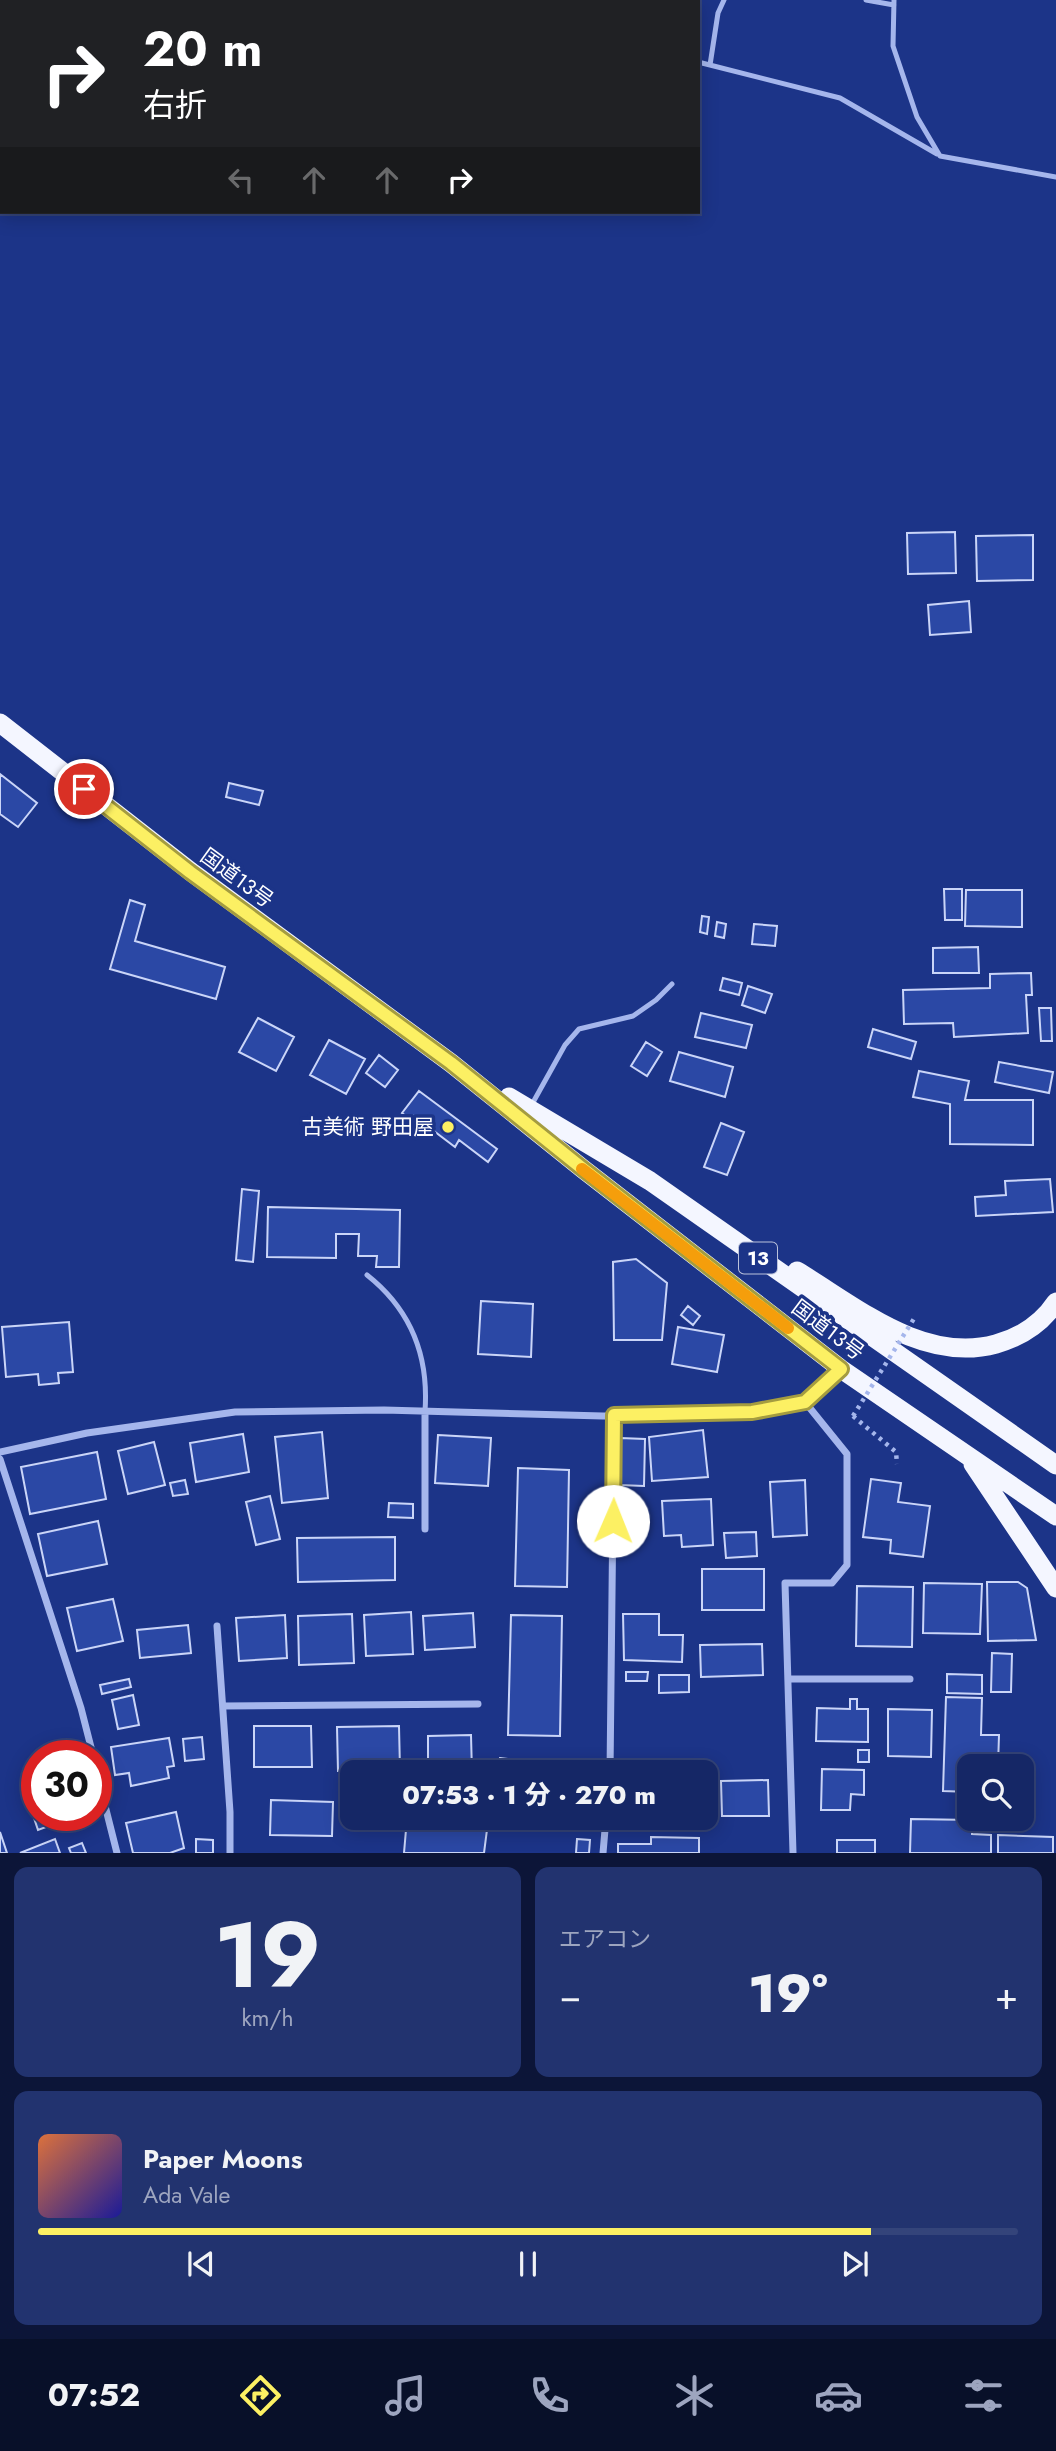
<!DOCTYPE html>
<html lang="ja">
<head>
<meta charset="utf-8">
<style>
  body { margin:0; font-family:Jost,"Noto Sans JP",sans-serif; background:#22336f; color:#f1f3f6; height:100vh; display:flex; flex-direction:column; font-size:26px; white-space:nowrap }
  * { box-sizing:border-box; margin:0 }
  p { font-size:23px; color:#9da5bf }
  .icon { flex:none; width:38px; height:38px; fill:none; stroke:currentColor; stroke-width:2; stroke-linecap:round; stroke-linejoin:round }
  .map { position:relative; height:1853px; overflow:hidden }
  .sheet { display:flex; flex-direction:column; gap:14px; padding:14px; background:#0c1538; flex:1 }
  .sheet>* { flex:none }
  .guide { position:absolute; left:0px; top:0px; width:700px; height:214px; box-shadow:0 4px 18px #0003,0 0 0 2px #34447a; background:#202124; color:#fff; overflow:hidden }
  .tools { position:absolute; left:957px; top:1754px; display:grid; gap:14px }
  .tools a { display:grid; place-items:center; width:77px; height:77px; border-radius:14px; background:#152766; box-shadow:0 4px 18px #0003,0 0 0 2px #34447a; font-size:35px }
  .speed { position:absolute; left:21px; top:1740px; display:flex; gap:14px; font-size:35px; font-weight:700; text-align:center }
  .speed>* { display:grid; place-content:center; width:91px; height:91px; border-radius:50%; background:#152766; box-shadow:0 4px 18px #0003,0 0 0 2px #34447a; line-height:1 }
  .speed .limit { border:10px solid #d22; background:#fff; color:#111 }
  .pin { position:absolute; display:grid; place-items:center; width:60px; height:60px; color:#fff; margin:-30px; border:4px solid #fff; border-radius:50%; box-shadow:0 2px 7px #0007 }
  .me { position:absolute; width:77px; margin:-38px; rotate:1deg; stroke-linejoin:round; filter:drop-shadow(0 0 5px #0008) }
  .turn { display:flex; align-items:center; gap:24px; height:147px; padding:0 28px; font-size:32px }
  .turn .icon { width:91px; height:91px; stroke-width:2.5 }
  .turn b { display:block; font-size:49px; line-height:60px }
  .lanes { display:flex; align-items:center; height:66px; padding:0 28px; background:#0003; justify-content:center; gap:35px; direction:ltr }
  .lanes .off { opacity:.35 }
  .big { font-size:52px; font-weight:800; line-height:1.1 }
  .sheet .tile { flex:1; display:flex; flex-direction:column; justify-content:center; gap:10px; min-width:0; padding:0 24px; border-radius:14px; background:#22336f }
  .sheet .dial { align-items:center; gap:0 }
  .dial b { font-size:91px; line-height:1 }
  .song { display:flex; align-items:center; gap:21px }
  .cover { width:84px; height:84px; border-radius:10px; background:linear-gradient(135deg,hsl(20 70% 55%),hsl(240 70% 35%)) }
  .played { height:7px; border-radius:4px; background:linear-gradient(90deg,#fcf063 85%,#34447a 85%) }
  .keys { display:flex; justify-content:space-around; direction:ltr }
  .heat { display:flex; justify-content:space-between; align-items:center; font-size:38px; direction:ltr }
  .sheet .tiles { flex:1; display:grid; gap:14px; grid-template-columns:1fr 1fr }
  .tile:last-child { grid-column:span 2 }
  .trip { position:absolute; left:340px; top:1760px; width:378px; height:70px; border-radius:14px; background:#152766; box-shadow:0 4px 18px #0003,0 0 0 2px #34447a; font-weight:800; line-height:70px; text-align:center }
  .tab-bar { display:flex; height:112px; justify-content:space-around; align-items:center; background:#081029; color:#9da5bf }
  .tab-bar .icon { width:49px; height:49px }
  .tab-bar .active { color:#fcf063 }
  .tab-bar b { font-size:32px; color:#f1f3f6 }
  .map>svg:first-child { display:block }
  .building { fill:#2b48a5; stroke:#cad5f8; stroke-width:2 }
  .lines { fill:none; stroke-linecap:round; stroke-linejoin:round }
  .path { stroke:#a5b6ec; stroke-width:4.5; stroke-dasharray:3.5 5; stroke-linecap:butt }
  .service { stroke:#a5b6ec; stroke-width:5 }
  .minor { stroke:#a5b6ec; stroke-width:7 }
  .trunk { stroke:#f4f6ff; stroke-width:19 }
  .path-bridge { stroke:#a5b6ec; stroke-width:4.5; stroke-dasharray:3.5 5; stroke-linecap:butt }
  .route-casing { stroke:#a49c40; stroke-width:18 }
  .route { stroke:#fcf063; stroke-width:12 }
  .slow { stroke:#f59e0b; stroke-width:12 }
  .poi-dot { fill:#fcf063; stroke:#1c3488; stroke-width:2.5 }
  .labels { text-anchor:middle; stroke-width:7; stroke-linejoin:round; paint-order:stroke }
  .shield { fill:#1c3488; stroke:#bbc2db; stroke-width:2 }
  .shield-label { font-size:19px; font-weight:bold; fill:#fff }
  .street-label { font-size:21px; fill:#fff; stroke:#1c3488 }
  .poi-label { font-size:21px; fill:#fff; stroke:#1c3488; text-anchor:end }
</style>
</head>
<body>
<div class="map">
<svg width="1056" height="1853" viewBox="0 0 1056 1853">
  <rect width="100%" height="100%" fill="#1c3488"/>
  <path class="building" d="M955,532l1,41 -48,1 -1,-41z
    M1033,535v45l-56,1 -1,-45z
    M969,601l2,31 -41,3 -2,-30z
    M0,774l37,29 -19,24 -18,-13z
    M229,783l34,8 -4,14 -33,-8z
    M944,889h18v31h-17z
    M966,890h56v37l-57,-1z
    M130,900l15,5 -10,36 90,26 -9,32 -106,-30z
    M702,916l7,1 -2,17 -7,-2z
    M717,922l9,2 -2,14 -9,-2z
    M754,924l23,2 -2,20 -23,-2z
    M978,947l1,26h-46v-25z
    M1031,973l1,22h-6l2,38 -74,4 -1,-14 -49,1 -1,-34 87,-2v-14z
    M723,978l19,5 -3,12 -19,-5z
    M748,986l24,8 -7,19 -23,-8z
    M1039,1008h12l1,33h-11z
    M701,1013l51,12 -6,23 -51,-11z
    M258,1018l36,19 -18,34 -37,-19z
    M873,1029l43,13 -5,17 -43,-12z
    M329,1040l36,19 -19,35 -36,-19z
    M646,1042l16,10 -15,24 -16,-10z
    M679,1052l54,15 -8,30 -55,-16z
    M379,1055l19,15 -13,17 -19,-14z
    M999,1062l54,10 -4,21 -54,-11z
    M919,1071l50,10 -4,19h68v45l-83,-1v-40l-37,-7z
    M419,1091l78,58 -9,13 -29,-22 -4,7 -41,-31 -3,4 -9,-7z
    M721,1123l23,9 -17,43 -23,-8z
    M1050,1179l3,33 -77,4 -1,-19 31,-2 -1,-14z
    M242,1189l17,2 -6,71 -17,-2z
    M268,1207l132,3 -1,57h-23l1,-11h-19l1,-22h-23v24l-69,-1z
    M636,1259l31,24 -5,57h-48l-1,-78z
    M481,1301l52,3 -2,53 -53,-3z
    M688,1306l12,10 -7,9 -12,-10z
    M69,1322l4,50 -15,1 1,10 -20,2 -1,-11 -32,3 -4,-50z
    M678,1327l46,8 -7,37 -45,-8z
    M703,1430l5,47 -56,4 -3,-44z
    M322,1432l6,66 -46,5 -7,-66z
    M243,1434l6,38 -53,10 -6,-39z
    M438,1435l53,3 -3,48 -53,-3z
    M620,1438l25,1 -1,47 -25,-1z
    M154,1442l11,43 -37,9 -10,-43z
    M97,1452l9,47 -76,15 -9,-47z
    M518,1468l51,2 -2,117 -52,-1z
    M871,1479l30,4 -3,19 32,4 -7,51 -33,-4 1,-13 -28,-3z
    M185,1480l3,14 -15,2 -3,-13z
    M805,1480l2,55 -34,2 -3,-55z
    M270,1496l10,43 -24,6 -10,-43z
    M711,1499l2,46 -31,2 -1,-12 -17,1 -2,-35z
    M389,1503l24,1v14l-25,-1z
    M98,1521l9,43 -60,12 -9,-42z
    M756,1532l1,24 -31,2 -2,-25z
    M395,1537v43l-97,2 -1,-44z
    M702,1569h62v41h-62z
    M987,1582h31l9,6 9,52 -48,1z
    M924,1583l58,1 -2,50 -57,-1z
    M857,1586l56,1 -1,60 -56,-1z
    M113,1599l10,42 -46,10 -10,-43z
    M411,1612l2,42 -47,2 -2,-41z
    M473,1613l2,34 -50,3 -2,-34z
    M352,1614l2,49 -55,2 -1,-49z
    M623,1614h36v21h24l-1,27 -58,-2z
    M285,1615l2,43 -48,3 -3,-43z
    M511,1615l51,1 -2,120 -52,-1z
    M188,1625l3,28 -51,5 -3,-28z
    M762,1644l1,31 -62,2 -1,-32z
    M992,1653l20,1 -1,38h-20z
    M626,1672h22l-1,9h-21z
    M947,1674l35,1v19l-35,-1z
    M659,1675h30v17l-30,1z
    M129,1679l2,8 -29,7 -2,-9z
    M133,1695l6,30 -21,4 -6,-29z
    M946,1697l36,1 -1,37h18l-1,31h-28v26l-27,-1z
    M850,1699h7v10h11v33l-52,-1 1,-33 33,1z
    M888,1709l44,1 -1,47 -43,-1z
    M254,1726h57l1,41h-58z
    M399,1726l1,44 -62,1 -1,-44z
    M471,1735l1,38h-44v-37z
    M202,1737l2,22 -19,2 -2,-22z
    M169,1738l5,28 -7,1 2,11 -38,8 -2,-13 -14,2 -4,-28z
    M858,1750h11v12h-11z
    M500,1758l52,6 -1,9h-53z
    M822,1769l42,1v25l-13,-1 -1,16h-29z
    M768,1780l1,36h-47l-1,-35z
    M271,1800l62,2 -1,34 -62,-1z
    M1022,1805l4,1 -1,15 -15,-1 12,-2z
    M37,1811v4h29l2,4 -30,11 -6,-18z
    M176,1812l8,36 -14,5h-37l-7,-30z
    M407,1818l81,4 -4,31h-80z
    M911,1819l61,1v14l19,1v18h-81z
    M0,1832l7,21h-7z
    M998,1835l55,2v16h-55z
    M651,1837l48,1v15h-81v-9h33z
    M55,1839l5,14h-40z
    M196,1839l17,1v13h-17z
    M577,1839l13,1 -1,13h-13z
    M837,1840h38v13h-38z
    M82,1843l4,10h-15l-2,-5z"/>
  <g class="lines">
    <path class="path" d="M853,1416l43,36 1,12"/>
    <path class="service" d="M866,0l28,5
      M894,0l-1,46 24,71 23,39 116,21
      M201,2l1,-2
      M483,2l1,-2
      M0,8l2,1
      M698,62l142,36 97,56
      M710,65l8,-52 6,-13
      M531,1106l34,-61 14,-16 54,-13 23,-16 16,-16
      M367,1275c43,34 62,80 58,136"/>
    <path class="minor" d="M425,1411v118
      M0,1452l87,-19 148,-21 149,-2 219,6 150,-4 52,-10 36,-32
      M0,1459l81,249 12,47
      M217,1626l13,186v41
      M788,1679h122
      M223,1706l255,-2
      M96,1770l21,83
      M610,1773l4,-358
      M603,1853l3,-35
      M793,1853l-8,-270h47l15,-18v-111l-42,-52"/>
    <path class="trunk" d="M0,723l190,148 261,192 132,106 258,200 215,147
      M509,1097l141,84 406,284
      M797,1271c60,36 126,93 199,73 25,-7 46,-21 60,-42
      M973,1464l83,124"/>
    <path class="path-bridge" d="M853,1416l62,-99"/>
  </g>
  <g class="lines">
    <g class="route-casing">
      <path id="route" d="M84,789l106,83 261,191 132,106 258,200 -36,33 -53,10 -138,3 -1,106"/>
    </g>
    <use href="#route" class="route"/>
    <path class="slow" d="M582,1169l206,159"/>
  </g>
  <circle class="poi-dot" cx="448" cy="1127" r="7"/>
  <g class="labels">
    <rect class="shield" x="739" y="1242.5" width="38" height="31" rx="5"/>
    <g class="shield-label">
      <text x="758" y="1265">13</text>
    </g>
    <g class="street-label">
      <text transform="translate(237 878) rotate(36)" y="7">国道13号</text>
      <text transform="translate(828 1330) rotate(37)" y="7">国道13号</text>
    </g>
    <g class="poi-label">
      <text x="434" y="1134">古美術 野田屋</text>
    </g>
  </g>
</svg>
<div class="tools">
<a><svg class="icon" aria-label="search" viewBox="0 0 24 24"><circle cx="10" cy="10" r="6"/><path d="M15 15l6 6"/></svg></a>
</div>
<div class="speed"><div class="limit">30</div></div>
<div class="pin" style="left:84px;top:789px;background:#d93025"><svg class="icon" aria-label="arrive" viewBox="0 0 24 24"><path d="M6 21V4h12l-3 4 3 4H6"/></svg></div>
<svg class="me" style="left:613px;top:1521px" viewBox="-20 -20 40 40"><circle r="19" fill="#fff"/><path d="M0-13L10 11 0 6-10 11z" fill="#fcf063"/></svg>
<div class="trip">07:53 · 1 分 · 270 m</div>
<div class="guide">
<div class="turn"><svg class="icon" aria-label="right" viewBox="0 0 24 24"><path d="M7 20v-9h11M14 6l5 5-5 5"/></svg><div><b>20 m</b>右折</div></div>
<div class="lanes"><svg class="icon off" aria-label="left" viewBox="0 0 24 24"><path d="M17 20v-9H6M10 6l-5 5 5 5"/></svg><svg class="icon off" aria-label="ahead" viewBox="0 0 24 24"><path d="M12 20V5M6 11l6-6 6 6"/></svg><svg class="icon off" aria-label="ahead" viewBox="0 0 24 24"><path d="M12 20V5M6 11l6-6 6 6"/></svg><svg class="icon" aria-label="right" viewBox="0 0 24 24"><path d="M7 20v-9h11M14 6l5 5-5 5"/></svg></div>
</div>
</div>
<section class="sheet">
<div class="tiles">
<div class="tile dial"><b>19</b><p>km/h</p></div>
<div class="tile"><p>エアコン</p>
<div class="heat"><a>−</a><b class="big">19°</b><a>+</a></div>
</div>
<div class="tile">
<div class="song"><i class="cover"></i><div><b>Paper Moons</b><p>Ada Vale</p></div></div>
<div class="played"></div>
<div class="keys"><svg class="icon" aria-label="previous" viewBox="0 0 24 24"><path d="M18 5L8 12l10 7zM5 5v14"/></svg><svg class="icon" aria-label="pause" viewBox="0 0 24 24"><path d="M8 5v14M16 5v14"/></svg><svg class="icon" aria-label="next" viewBox="0 0 24 24"><path d="M6 5l10 7-10 7zM19 5v14"/></svg></div>
</div>
</div>
</section>
<nav class="tab-bar">
<b>07:52</b>
<svg class="icon active" aria-label="directions" viewBox="0 0 24 24"><path d="M12 3l9 9-9 9-9-9zM9 14v-3h6M13 9l2 2-2 2"/></svg>
<svg class="icon" aria-label="music" viewBox="0 0 24 24"><path d="M9 18V5l10-2v13"/><circle cx="6" cy="18" r="3"/><circle cx="16" cy="16" r="3"/></svg>
<svg class="icon" aria-label="phone" viewBox="0 0 24 24"><path d="M5 4h4l2 5-3 2q2 4 5 5l2-3 5 2v4C11 20 4 13 5 4z"/></svg>
<svg class="icon" aria-label="climate" viewBox="0 0 24 24"><path d="M12 3v18M4 7l16 10M4 17L20 7"/></svg>
<svg class="icon" aria-label="car" viewBox="0 0 24 24"><path d="M5 17H2v-5l4-1 3-4h7l3 4 3 1v5h-3M9 17h6M6 11h13"/><circle cx="7" cy="17" r="2"/><circle cx="17" cy="17" r="2"/></svg>
<svg class="icon" aria-label="filters" viewBox="0 0 24 24"><path d="M4 7h16M4 17h16"/><circle cx="9" cy="7" r="2"/><circle cx="15" cy="17" r="2"/></svg>
</nav>
</body>
</html>
